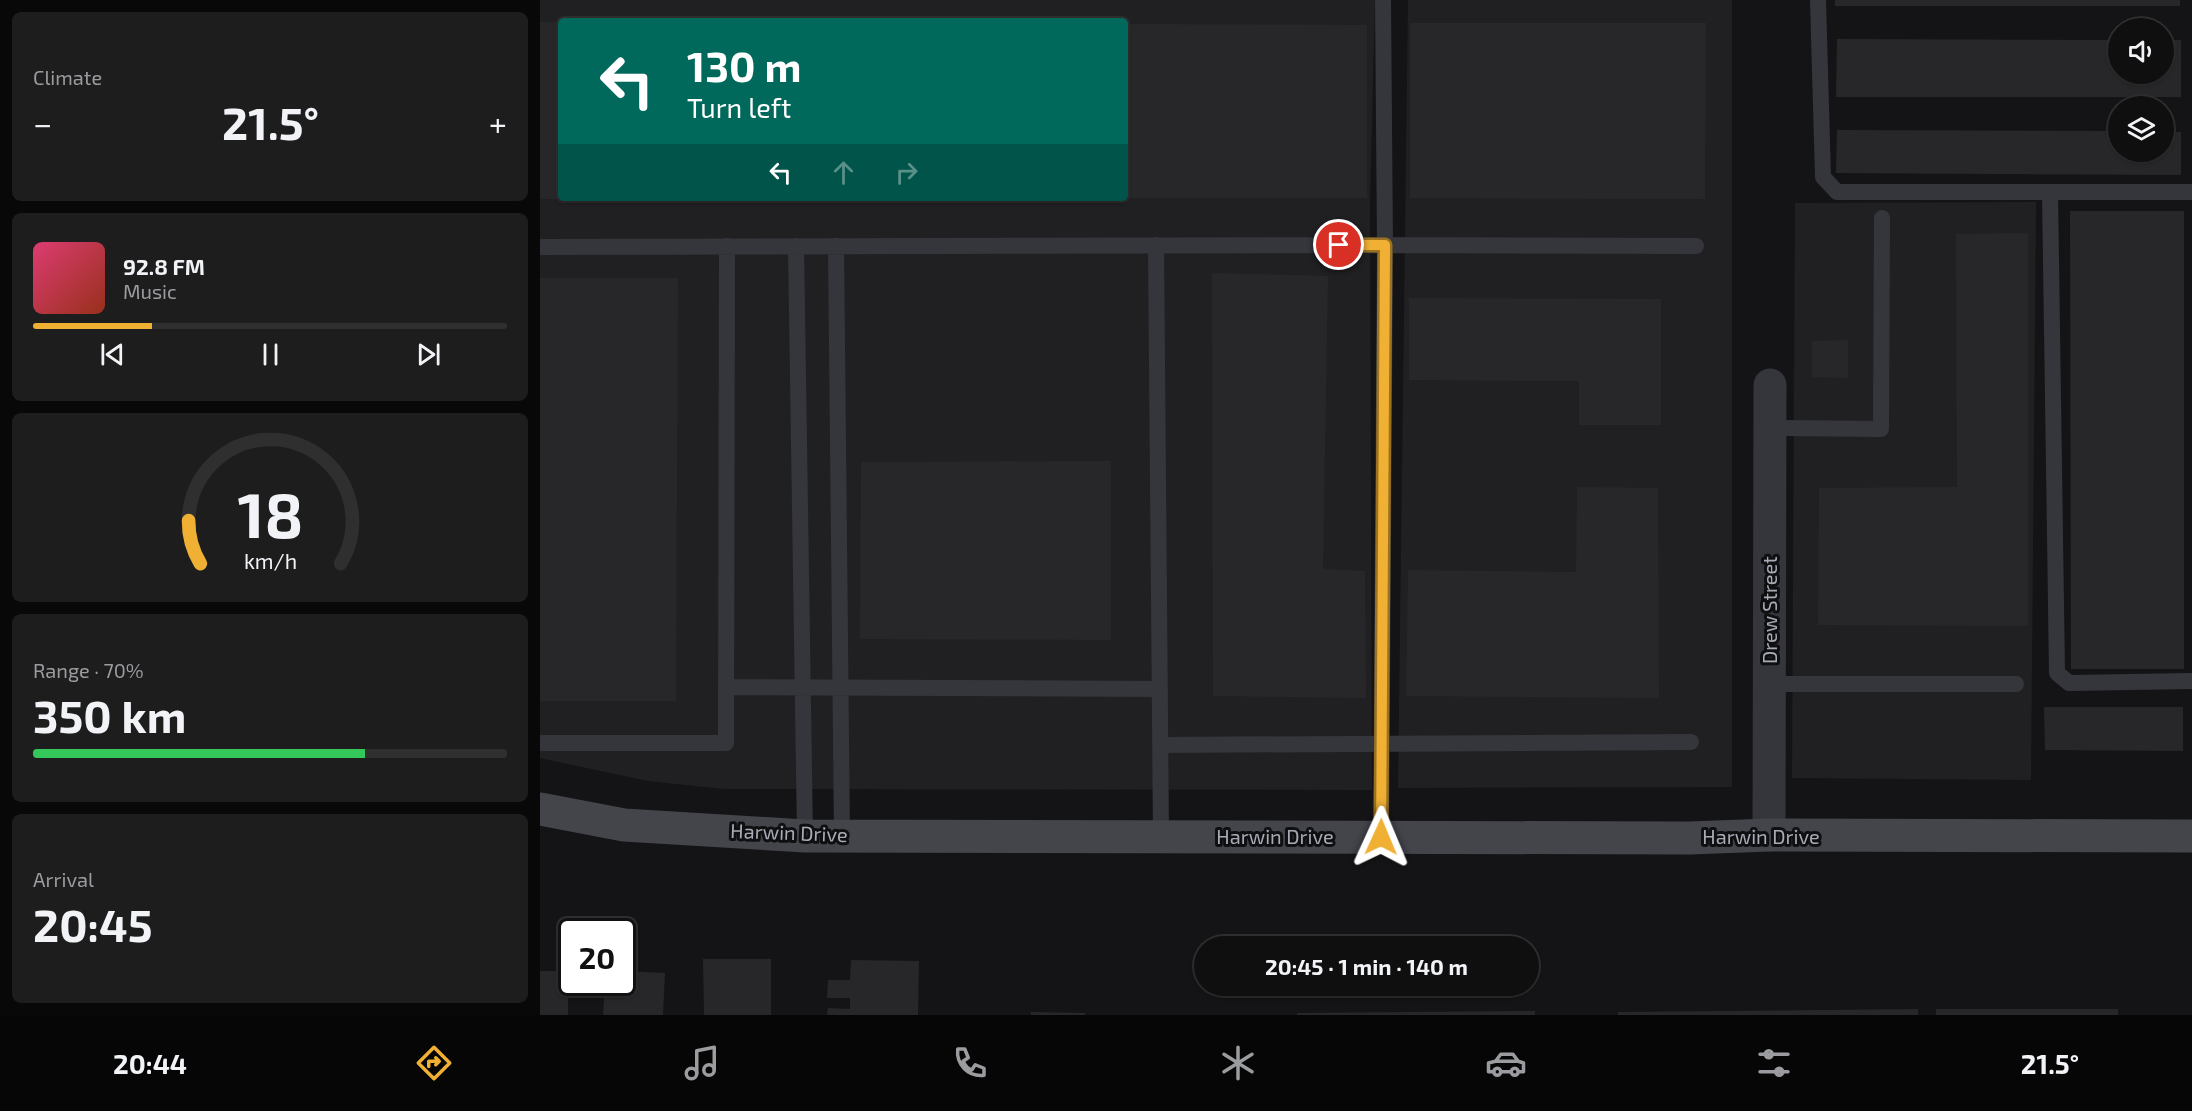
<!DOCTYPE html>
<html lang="en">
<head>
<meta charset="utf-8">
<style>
  body { margin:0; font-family:"Exo 2",sans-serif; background:#1d1d1e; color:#f1f3f6; height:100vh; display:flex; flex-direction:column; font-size:22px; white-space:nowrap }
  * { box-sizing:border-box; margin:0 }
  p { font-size:20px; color:#9b9c9f }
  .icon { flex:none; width:33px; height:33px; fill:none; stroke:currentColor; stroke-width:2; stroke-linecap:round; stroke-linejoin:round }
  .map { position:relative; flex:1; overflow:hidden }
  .panel { display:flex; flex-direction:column; gap:12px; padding:12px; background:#080809; width:540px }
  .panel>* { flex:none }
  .guide { position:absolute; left:18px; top:18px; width:570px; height:183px; border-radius:6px; box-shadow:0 2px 4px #0004,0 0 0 2px #2f2f30; background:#00695c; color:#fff; overflow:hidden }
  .controls { position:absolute; left:1568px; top:18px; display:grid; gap:12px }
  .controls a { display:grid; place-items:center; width:66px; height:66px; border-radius:50%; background:#0f0f10; box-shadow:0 2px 4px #0004,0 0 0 2px #2f2f30; font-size:30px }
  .speed { position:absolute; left:18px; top:918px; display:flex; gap:12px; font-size:30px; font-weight:700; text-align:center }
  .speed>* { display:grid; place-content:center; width:78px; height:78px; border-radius:50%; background:#0f0f10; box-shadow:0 2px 4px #0004,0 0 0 2px #2f2f30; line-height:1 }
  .speed .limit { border:3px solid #111; border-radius:9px; background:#fff; color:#111 }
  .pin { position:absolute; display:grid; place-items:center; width:51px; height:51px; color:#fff; margin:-26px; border:3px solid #fff; border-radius:50%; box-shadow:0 2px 6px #0007 }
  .me { position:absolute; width:66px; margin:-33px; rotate:1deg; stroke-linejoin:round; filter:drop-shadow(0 0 4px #0008) }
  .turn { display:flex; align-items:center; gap:21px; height:126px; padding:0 30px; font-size:27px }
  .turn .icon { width:78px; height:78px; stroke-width:2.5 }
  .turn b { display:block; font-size:42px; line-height:51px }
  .lanes { display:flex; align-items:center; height:57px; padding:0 30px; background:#0003; justify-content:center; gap:30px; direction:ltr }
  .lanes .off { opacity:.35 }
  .big { font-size:45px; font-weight:700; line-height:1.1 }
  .panel .card { flex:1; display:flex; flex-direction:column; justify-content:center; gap:9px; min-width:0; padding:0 21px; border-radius:9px; background:#1d1d1e }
  .panel .dial { align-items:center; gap:0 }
  .dial svg { height:156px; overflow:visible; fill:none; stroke:#2f2f30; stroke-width:7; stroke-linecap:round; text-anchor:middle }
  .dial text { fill:#f1f3f6; stroke:none }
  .song { display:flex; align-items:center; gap:18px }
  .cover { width:72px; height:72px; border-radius:9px; background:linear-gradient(135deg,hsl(340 70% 55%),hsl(10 70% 35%)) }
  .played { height:6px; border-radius:3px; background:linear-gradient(90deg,#efb033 25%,#2f2f30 25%) }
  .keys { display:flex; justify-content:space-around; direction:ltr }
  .heat { display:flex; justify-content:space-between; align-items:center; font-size:33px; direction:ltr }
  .charge { height:9px; border-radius:4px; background:linear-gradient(90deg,#34c759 70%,#2f2f30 0) }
  .trip { position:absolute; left:654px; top:936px; width:345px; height:60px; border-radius:30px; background:#0f0f10; box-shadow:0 2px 4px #0004,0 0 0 2px #2f2f30; font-weight:700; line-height:60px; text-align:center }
  .dock { display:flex; height:96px; justify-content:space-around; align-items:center; background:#060606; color:#9b9c9f }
  .dock .icon { width:42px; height:42px }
  .dock .current { color:#efb033 }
  .dock b { font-size:27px; color:#f1f3f6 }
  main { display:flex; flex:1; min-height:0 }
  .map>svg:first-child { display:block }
  .built { fill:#202023; fill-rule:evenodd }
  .building { fill:#27272a }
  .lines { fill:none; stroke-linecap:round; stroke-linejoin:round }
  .service { stroke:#35363b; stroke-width:16 }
  .minor { stroke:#35363b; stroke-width:33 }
  .secondary { stroke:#43454b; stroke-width:33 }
  .route-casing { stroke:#9b7221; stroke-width:15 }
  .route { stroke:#efb033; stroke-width:10 }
  .labels { text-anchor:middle; stroke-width:6; stroke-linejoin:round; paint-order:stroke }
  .street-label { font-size:20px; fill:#a6abb6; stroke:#0f0f11 }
</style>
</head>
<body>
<main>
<section class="panel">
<div class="card"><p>Climate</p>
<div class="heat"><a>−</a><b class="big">21.5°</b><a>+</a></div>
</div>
<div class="card">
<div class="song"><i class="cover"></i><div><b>92.8 FM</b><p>Music</p></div></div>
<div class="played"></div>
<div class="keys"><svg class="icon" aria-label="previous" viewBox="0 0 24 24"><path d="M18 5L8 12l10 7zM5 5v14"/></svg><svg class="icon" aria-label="pause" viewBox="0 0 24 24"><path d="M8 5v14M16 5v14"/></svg><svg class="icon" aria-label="next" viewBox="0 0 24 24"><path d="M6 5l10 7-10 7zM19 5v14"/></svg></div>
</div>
<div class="card dial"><svg viewBox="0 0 100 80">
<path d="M14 69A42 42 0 1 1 86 69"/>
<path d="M14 69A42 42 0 0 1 8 47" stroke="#efb033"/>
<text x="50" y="56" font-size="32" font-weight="700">18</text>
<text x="50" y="72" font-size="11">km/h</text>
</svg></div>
<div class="card"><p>Range · 70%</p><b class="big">350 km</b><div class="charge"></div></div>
<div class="card"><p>Arrival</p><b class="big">20:45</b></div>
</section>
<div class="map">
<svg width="1652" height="1015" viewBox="0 0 1652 1015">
  <rect width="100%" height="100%" fill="#141416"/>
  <path class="built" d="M0,0h835l-5,202 2,588 -649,-1 -75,-8 -108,-23zM21,21h564v177h-564z
    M868,0h324v787l-334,1z
    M1496,202l-5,578 -239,-2 3,-575z"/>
  <path class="building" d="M1295,0h345v6h-345z
    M0,22h21v177h-21z
    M870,23h296l-1,176 -295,-1z
    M585,24l242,1v173h-242z
    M1297,39l281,1v34h45v-34h18v57h-345z
    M1297,130l281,1v21h45v-20h18v43l-345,-2z
    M1530,211h114v458h-113z
    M1488,233v393l-210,-1 1,-137 138,-1 -1,-253z
    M672,273l116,3 -5,293 42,2 1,127 -153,-2z
    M0,278h138l-2,423h-136z
    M869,298l252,1v126h-82v-44l-170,-1z
    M1308,340v38l-36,-1v-36z
    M571,461v179l-251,-1 1,-177z
    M1037,487l81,1 1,210 -253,-2 2,-126 168,2z
    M1504,707h139v44l-138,-1z
    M163,959h68v56h-67z
    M311,960l68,1 -1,54h-91l1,-7 22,1v-11h-23l1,-18h22z
    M0,971h28v44h-28z
    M82,971l43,2 -2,42h-60l2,-33h17z
    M1378,1009v6h-300v-3z
    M1396,1009h182v6h-182z
    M995,1011v4h-238v-2z
    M491,1012l54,1v2h-54z"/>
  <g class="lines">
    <path class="service" d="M1278,0l5,177 14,15h355
      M1510,192l7,481 12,10 123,-2
      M616,245l5,592
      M256,246l9,590
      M296,246l6,590
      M0,247l845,-2 311,1
      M1230,428l111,1 1,-211
      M1229,684h247
      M187,687l433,2
      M0,743h186l1,-497
      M621,745l530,-3
      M841,837l4,-592 -2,-245"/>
    <path class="minor" d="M1229,835l1,-450"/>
    <path class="secondary" d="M0,809l84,16 181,11 885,2 79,-3 423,1"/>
  </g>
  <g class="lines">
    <g class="route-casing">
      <path id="route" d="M799,245h46l-4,592"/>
    </g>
    <use href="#route" class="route"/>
  </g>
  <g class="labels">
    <g class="street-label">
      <text transform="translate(1230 610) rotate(-90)" y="7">Drew Street</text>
      <text transform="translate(249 833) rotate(2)" y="7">Harwin Drive</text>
      <text x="735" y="844">Harwin Drive</text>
      <text x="1221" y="844">Harwin Drive</text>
    </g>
  </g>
</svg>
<div class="controls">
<a><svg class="icon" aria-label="sound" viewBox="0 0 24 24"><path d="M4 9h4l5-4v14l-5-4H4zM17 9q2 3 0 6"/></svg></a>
<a><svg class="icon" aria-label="layers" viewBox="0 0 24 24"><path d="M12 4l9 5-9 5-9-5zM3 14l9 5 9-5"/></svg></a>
</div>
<div class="speed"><div class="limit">20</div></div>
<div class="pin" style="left:799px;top:245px;background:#d93025"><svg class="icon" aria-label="arrive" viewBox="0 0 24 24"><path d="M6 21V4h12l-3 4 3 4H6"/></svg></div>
<svg class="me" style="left:841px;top:837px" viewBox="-20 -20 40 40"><path d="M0-17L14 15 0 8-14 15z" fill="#efb033" stroke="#fff" stroke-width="4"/></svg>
<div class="trip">20:45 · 1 min · 140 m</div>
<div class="guide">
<div class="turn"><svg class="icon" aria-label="left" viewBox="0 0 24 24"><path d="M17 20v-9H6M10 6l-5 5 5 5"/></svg><div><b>130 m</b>Turn left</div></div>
<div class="lanes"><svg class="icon" aria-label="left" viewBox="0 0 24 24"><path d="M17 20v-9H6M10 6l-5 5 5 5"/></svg><svg class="icon off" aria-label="ahead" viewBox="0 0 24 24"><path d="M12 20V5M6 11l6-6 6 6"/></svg><svg class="icon off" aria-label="right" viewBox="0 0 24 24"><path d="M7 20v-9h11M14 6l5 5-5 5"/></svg></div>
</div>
</div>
</main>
<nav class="dock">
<b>20:44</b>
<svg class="icon current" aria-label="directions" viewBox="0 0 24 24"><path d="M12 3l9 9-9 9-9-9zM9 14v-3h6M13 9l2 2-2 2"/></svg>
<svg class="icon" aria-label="music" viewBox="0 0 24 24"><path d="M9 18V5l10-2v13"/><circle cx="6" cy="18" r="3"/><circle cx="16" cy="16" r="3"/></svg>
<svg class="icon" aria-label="phone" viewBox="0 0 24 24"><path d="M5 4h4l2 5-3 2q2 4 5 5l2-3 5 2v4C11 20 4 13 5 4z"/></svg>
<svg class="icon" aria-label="climate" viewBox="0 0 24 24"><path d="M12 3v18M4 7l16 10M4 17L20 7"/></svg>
<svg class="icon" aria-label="car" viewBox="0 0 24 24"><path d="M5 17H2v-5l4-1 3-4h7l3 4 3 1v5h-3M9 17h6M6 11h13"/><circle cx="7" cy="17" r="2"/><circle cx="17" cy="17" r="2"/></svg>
<svg class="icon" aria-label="filters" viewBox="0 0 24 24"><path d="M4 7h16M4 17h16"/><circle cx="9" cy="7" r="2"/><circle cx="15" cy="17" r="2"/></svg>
<b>21.5°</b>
</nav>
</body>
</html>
